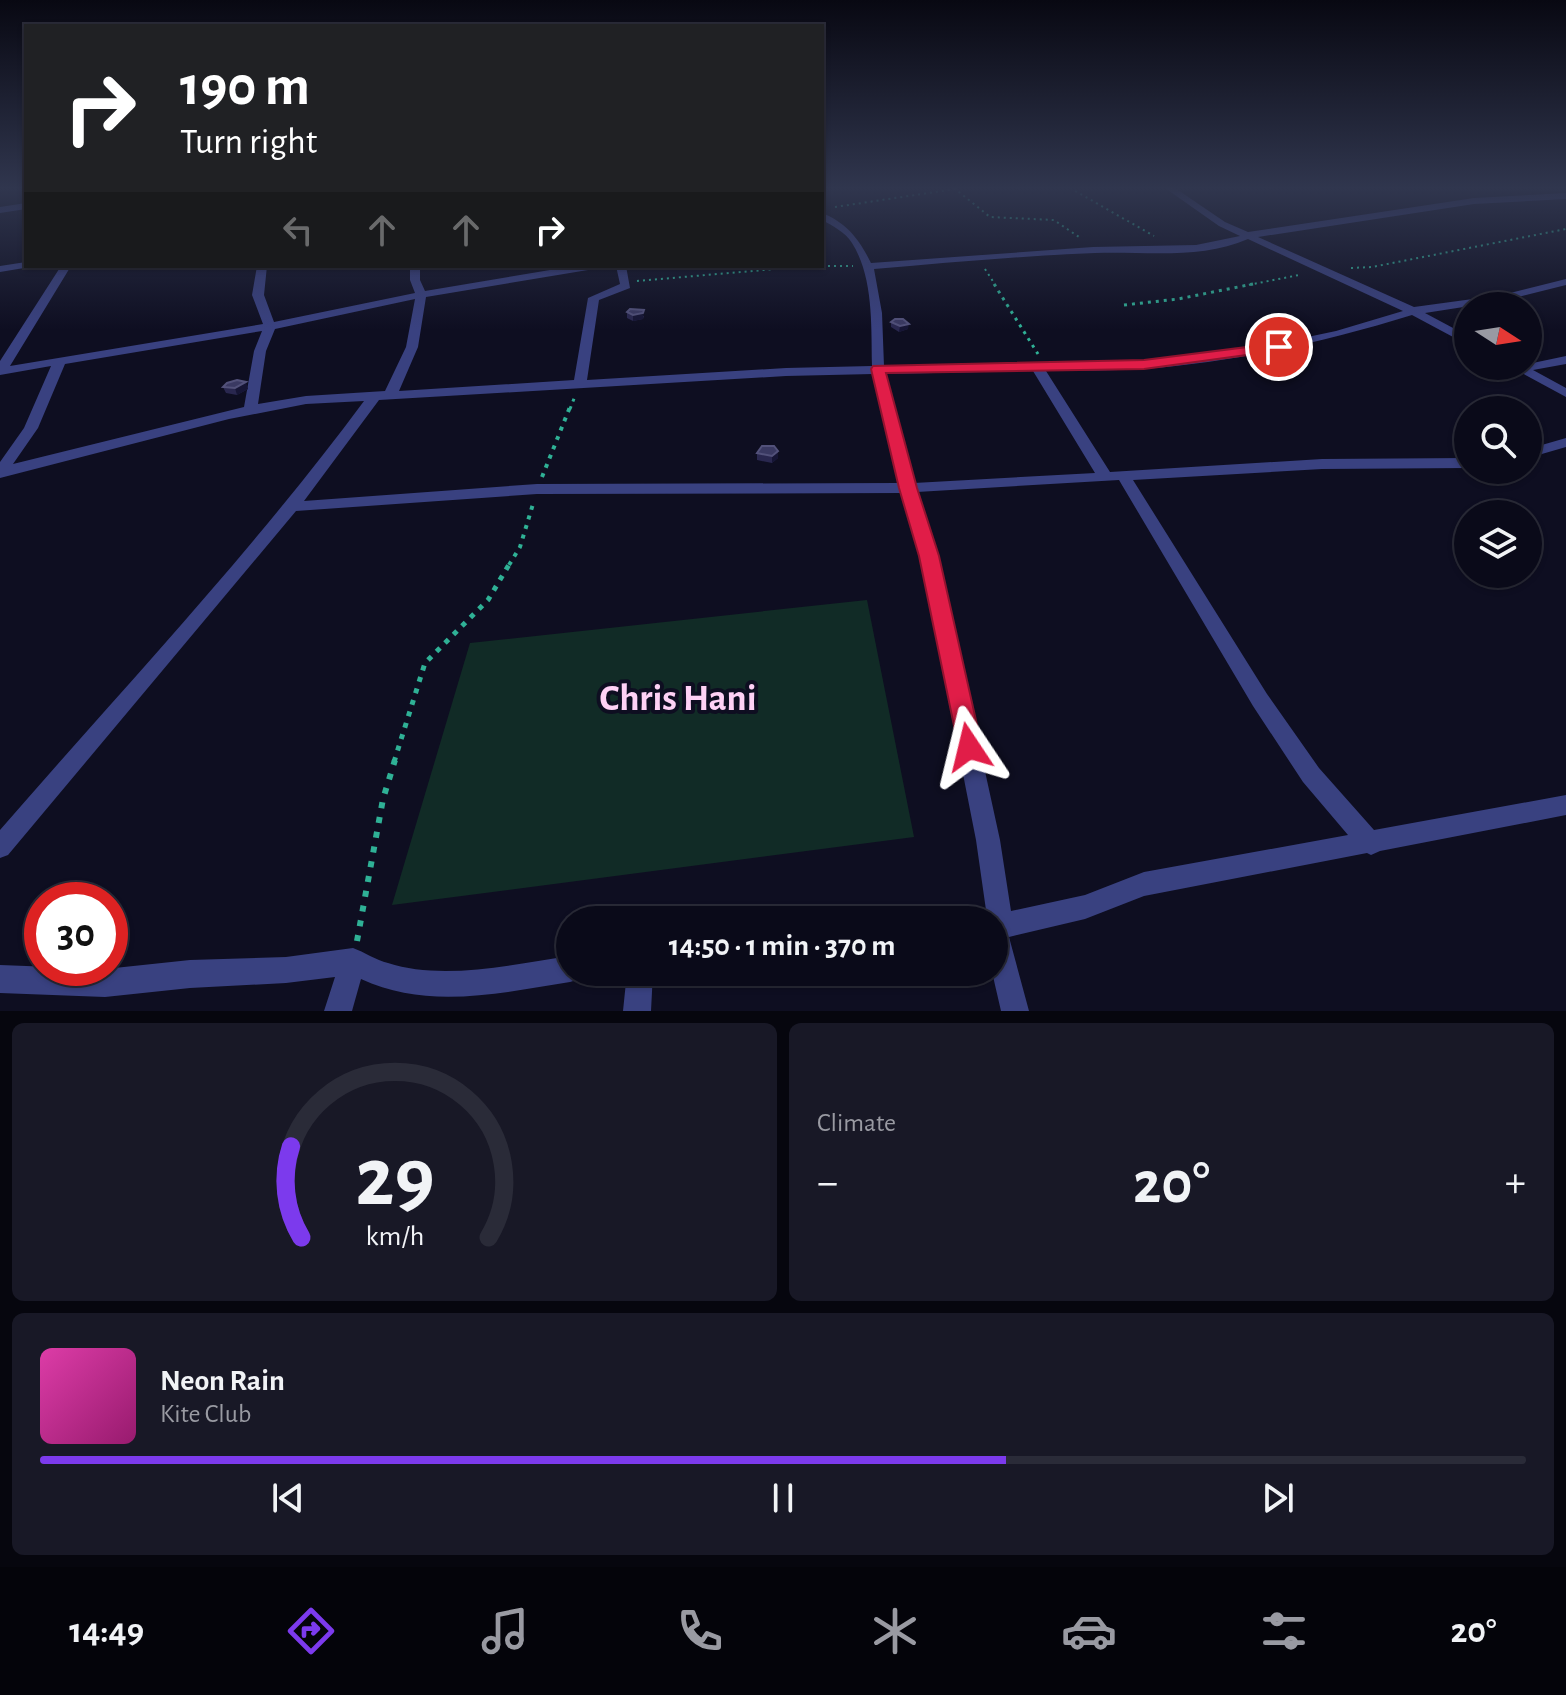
<!DOCTYPE html>
<html lang="en">
<head>
<meta charset="utf-8">
<style>
  body { margin:0; font-family:"Alegreya Sans",sans-serif; background:#181826; color:#f1f3f6; height:100vh; display:flex; flex-direction:column; font-size:30px; white-space:nowrap }
  * { box-sizing:border-box; margin:0 }
  p { font-size:26px; color:#999aa2 }
  .icon { flex:none; width:44px; height:44px; fill:none; stroke:currentColor; stroke-width:2; stroke-linecap:round; stroke-linejoin:round }
  .map { position:relative; height:1011px; overflow:hidden }
  .side { display:flex; flex-direction:column; gap:12px; padding:12px; background:#06060e; flex:1 }
  .side>* { flex:none }
  .top-card { position:absolute; left:24px; top:24px; width:800px; height:244px; border-radius:0px; box-shadow:0 2px 6px #0004,0 0 0 2px #2a2b38; background:#202124; color:#fff; overflow:hidden }
  .needle { width:52px; rotate:102deg }
  .fabs { position:absolute; left:1454px; top:292px; display:grid; gap:16px }
  .fabs a { display:grid; place-items:center; width:88px; height:88px; border-radius:50%; background:#0a0a19; box-shadow:0 2px 6px #0004,0 0 0 2px #2a2b38; font-size:40px }
  .speed { position:absolute; left:24px; top:882px; display:flex; gap:16px; font-size:40px; font-weight:700; text-align:center }
  .speed>* { display:grid; place-content:center; width:104px; height:104px; border-radius:50%; background:#0a0a19; box-shadow:0 2px 6px #0004,0 0 0 2px #2a2b38; line-height:1 }
  .speed .limit { border:12px solid #d22; background:#fff; color:#111 }
  .pin { position:absolute; display:grid; place-items:center; width:68px; height:68px; color:#fff; margin:-34px; border:4px solid #fff; border-radius:50%; box-shadow:0 2px 8px #0007 }
  .me { position:absolute; width:88px; margin:-44px; rotate:350deg; stroke-linejoin:round; filter:drop-shadow(0 0 6px #0008) }
  .turn { display:flex; align-items:center; gap:28px; height:168px; padding:0 24px; font-size:36px }
  .turn .icon { width:104px; height:104px; stroke-width:2.5 }
  .turn b { display:block; font-size:56px; line-height:68px }
  .lanes { display:flex; align-items:center; height:76px; padding:0 24px; background:#0003; justify-content:center; gap:40px; direction:ltr }
  .lanes .off { opacity:.35 }
  .big { font-size:60px; font-weight:600; line-height:1.1 }
  .side .tile { flex:1; display:flex; flex-direction:column; justify-content:center; gap:12px; min-width:0; padding:0 28px; border-radius:12px; background:#181826 }
  .side .dial { align-items:center; gap:0 }
  .dial svg { height:208px; overflow:visible; fill:none; stroke:#2a2b38; stroke-width:7; stroke-linecap:round; text-anchor:middle }
  .dial text { fill:#f1f3f6; stroke:none }
  .song { display:flex; align-items:center; gap:24px }
  .cover { width:96px; height:96px; border-radius:12px; background:linear-gradient(135deg,hsl(320 70% 55%),hsl(320 70% 35%)) }
  .played { height:8px; border-radius:4px; background:linear-gradient(90deg,#7c3aed 65%,#2a2b38 65%) }
  .keys { display:flex; justify-content:space-around; direction:ltr }
  .heat { display:flex; justify-content:space-between; align-items:center; font-size:44px; direction:ltr }
  .side .tiles { flex:1; display:grid; gap:12px; grid-template-columns:1fr 1fr }
  .tile:last-child { grid-column:span 2 }
  .trip { position:absolute; left:556px; top:906px; width:452px; height:80px; border-radius:40px; background:#0a0a19; box-shadow:0 2px 6px #0004,0 0 0 2px #2a2b38; font-weight:600; line-height:80px; text-align:center }
  .menu { display:flex; height:128px; justify-content:space-around; align-items:center; background:#04040a; color:#999aa2 }
  .menu .icon { width:56px; height:56px }
  .menu .current { color:#7c3aed }
  .menu b { font-size:36px; color:#f1f3f6 }
  .map>svg:first-child { display:block }
  .green { fill:#112b26 }
  .lines { fill:none; stroke-linecap:round; stroke-linejoin:round }
  .path-far4 { stroke:#2fb196; stroke-width:2; stroke-dasharray:2 4; stroke-linecap:butt }
  .path-far3 { stroke:#2fb196; stroke-width:3; stroke-dasharray:3 5; stroke-linecap:butt }
  .path-far2 { stroke:#2fb196; stroke-width:4; stroke-dasharray:4 6; stroke-linecap:butt }
  .path-far1 { stroke:#2fb196; stroke-width:5; stroke-dasharray:5 7; stroke-linecap:butt }
  .path { stroke:#2fb196; stroke-width:6; stroke-dasharray:6 9; stroke-linecap:butt }
  .minor { fill:#394180; fill-rule:evenodd }
  .wall { fill:#29274f }
  .shaded-wall { fill:#161535 }
  .building { fill:#3a3962; stroke:#52517a; stroke-width:2 }
  .route { fill:#e11d48; stroke:#92132f; stroke-width:2 }
  .labels { text-anchor:middle; stroke-width:8; stroke-linejoin:round; paint-order:stroke }
  .near-district-label { font-size:38px; font-weight:bold; fill:#fed1f5; stroke:#0e0e21 }
</style>
</head>
<body>
<div class="map">
<svg width="1566" height="1011" viewBox="0 0 1566 1011">
  <rect width="100%" height="100%" fill="#0e0e21"/>
  <path class="green" d="M867,600l47,237 -522,68 78,-262z"/>
  <g class="lines">
    <path class="path-far4" d="M954,188l36,29 64,3 25,17
      M1070,188l84,48
      M835,207l120,-18
      M822,266h31
      M1351,268l21,-1 194,-38
      M985,269l11,17
      M637,281l173,-15
      M1243,286l56,-11"/>
    <path class="path-far3" d="M994,284l44,70
      M1124,305l54,-6 75,-15
      M570,409l5,-13"/>
    <path class="path-far2" d="M542,477l28,-70
      M509,565l11,-18 13,-43"/>
    <path class="path-far1" d="M394,762l31,-99 63,-63 22,-37"/>
    <path class="path" d="M357,941l26,-142 12,-39"/>
    <path class="minor" d="M1165,188h10l50,34 23,10 226,-34 92,-5v6l-92,5 -216,33 156,70 88,-12 64,-16v6l-64,16 -77,12 43,23v9l-56,-30c-87,27 -177,47 -269,54 -32,2 -65,1 -97,2l64,101 212,-13 146,-1v10l-146,1 -189,11 134,214 52,74 55,62 192,-35v20l-186,36 -9,4 -4,-2 -223,43 -59,23 -76,18 20,74h-28l-9,-39h2v-52h-11l3,-10 -10,-70 -56,-284 -18,-63 -365,1 -241,17 -288,344 -8,3v-28c124,-143 253,-279 364,-429l-58,3 -77,15 -229,59v-16l24,-34 27,-62 -51,9v-14l61,-95h10l-61,100 253,-42 -11,-29 5,-29h10l-3,29 10,27 141,-29 -5,-13v-14h10v14l5,11 149,-25h25l-5,3 -168,28 -8,50 -19,44 175,-11 14,-82 32,-14 -4,-18h10l4,22 -31,12 -12,80 199,-12 86,-2c-1,-39 2,-88 -20,-123 -7,-11 -19,-17 -30,-23v-7c25,10 37,26 49,50l222,-16 103,-2 44,-9 -21,-10zM1248,239l155,72 -67,20 -57,12 -135,18 -260,5 -2,-53 -8,-44c73,-6 147,-13 221,-16 49,-2 106,7 153,-14zM415,299l-9,48 -21,44 -79,5 -48,8 8,-53 9,-22zM262,331l-8,20 -10,56 -231,57 25,-36 27,-64zM1033,371l62,102 -181,10 -28,-109zM873,374l26,109 -362,1 -233,17 75,-101 407,-24zM1119,480l134,226 50,76 45,53 -204,37 -59,23 -74,16 -11,-71 -62,-284 -21,-64z
      M26,203v6l-26,4v-6z
      M26,262v4l4,1 -30,5v-6z
      M1566,356v8l-33,6 33,18v9l-57,-31h19v-2z
      M1566,438v9l-38,11v-9z
      M353,948c11,4 23,12 35,15 55,18 126,1 182,-7v16h12l-2,7 -10,3c-69,11 -143,28 -209,-3l-9,32h-28l11,-34 -49,6 -96,5 -85,9 -105,-4v-28l105,4 85,-9 96,-3z
      M627,972h26l-2,39h-28z"/>
  </g>
  <path class="wall" d="M627,312l17,4 -1,3 -10,2 -6,-3z
    M891,322l17,7 -9,3 -8,-5z
    M223,387l25,2 -11,6 -11,-2z
    M778,451v7l-6,5 -15,-3v-7z"/>
  <path class="shaded-wall" d="M644,310l-1,9 -10,2v-6z
    M909,324l-1,5 -9,3 1,-6z
    M246,382l2,7 -11,6 -2,-7z
    M778,451v7l-6,5v-7z"/>
  <path class="building" d="M630,309l14,1 -1,3 -10,2 -6,-3z
    M895,319h8l6,5 -9,2 -9,-4z
    M237,380l9,2 -11,6 -12,-1 4,-4z
    M762,446h12l4,5 -6,5 -15,-3z"/>
  <linearGradient id="sky" x2="0" y2="1"><stop stop-color="#080812"/><stop offset="0.57" stop-color="#30364e"/><stop offset="1" stop-color="#30364e" stop-opacity="0"/></linearGradient>
  <rect width="1566" height="330" fill="url(#sky)"/>
  <path class="route" d="M1279,343l5,1v6l-140,19 -258,4 31,115 22,68 43,191 -4,8 -9,2 -9,-2 -41,-199 -20,-68 -28,-119 2,-3 271,-6z"/>
  <g class="labels">
    <g class="near-district-label">
      <text x="678" y="710">Chris Hani</text>
    </g>
  </g>
</svg>
<div class="fabs">
<a><svg class="needle" viewBox="-14 -14 28 28"><path d="M0-13l5 13h-10z" fill="#e53935"/><path d="M0 13l5-13h-10z" fill="#999aa2"/></svg></a>
<a><svg class="icon" aria-label="search" viewBox="0 0 24 24"><circle cx="10" cy="10" r="6"/><path d="M15 15l6 6"/></svg></a>
<a><svg class="icon" aria-label="layers" viewBox="0 0 24 24"><path d="M12 4l9 5-9 5-9-5zM3 14l9 5 9-5"/></svg></a>
</div>
<div class="speed"><div class="limit">30</div></div>
<div class="pin" style="left:1279px;top:347px;background:#d93025"><svg class="icon" aria-label="arrive" viewBox="0 0 24 24"><path d="M6 21V4h12l-3 4 3 4H6"/></svg></div>
<svg class="me" style="left:969px;top:747px" viewBox="-20 -20 40 40"><path d="M0-17L14 15 0 8-14 15z" fill="#e11d48" stroke="#fff" stroke-width="4"/></svg>
<div class="trip">14:50 · 1 min · 370 m</div>
<div class="top-card">
<div class="turn"><svg class="icon" aria-label="right" viewBox="0 0 24 24"><path d="M7 20v-9h11M14 6l5 5-5 5"/></svg><div><b>190 m</b>Turn right</div></div>
<div class="lanes"><svg class="icon off" aria-label="left" viewBox="0 0 24 24"><path d="M17 20v-9H6M10 6l-5 5 5 5"/></svg><svg class="icon off" aria-label="ahead" viewBox="0 0 24 24"><path d="M12 20V5M6 11l6-6 6 6"/></svg><svg class="icon off" aria-label="ahead" viewBox="0 0 24 24"><path d="M12 20V5M6 11l6-6 6 6"/></svg><svg class="icon" aria-label="right" viewBox="0 0 24 24"><path d="M7 20v-9h11M14 6l5 5-5 5"/></svg></div>
</div>
</div>
<section class="side">
<div class="tiles">
<div class="tile dial"><svg viewBox="0 0 100 80">
<path d="M14 69A42 42 0 1 1 86 69"/>
<path d="M14 69A42 42 0 0 1 10 34" stroke="#7c3aed"/>
<text x="50" y="56" font-size="32" font-weight="700">29</text>
<text x="50" y="72" font-size="11">km/h</text>
</svg></div>
<div class="tile"><p>Climate</p>
<div class="heat"><a>−</a><b class="big">20°</b><a>+</a></div>
</div>
<div class="tile">
<div class="song"><i class="cover"></i><div><b>Neon Rain</b><p>Kite Club</p></div></div>
<div class="played"></div>
<div class="keys"><svg class="icon" aria-label="previous" viewBox="0 0 24 24"><path d="M18 5L8 12l10 7zM5 5v14"/></svg><svg class="icon" aria-label="pause" viewBox="0 0 24 24"><path d="M8 5v14M16 5v14"/></svg><svg class="icon" aria-label="next" viewBox="0 0 24 24"><path d="M6 5l10 7-10 7zM19 5v14"/></svg></div>
</div>
</div>
</section>
<nav class="menu">
<b>14:49</b>
<svg class="icon current" aria-label="directions" viewBox="0 0 24 24"><path d="M12 3l9 9-9 9-9-9zM9 14v-3h6M13 9l2 2-2 2"/></svg>
<svg class="icon" aria-label="music" viewBox="0 0 24 24"><path d="M9 18V5l10-2v13"/><circle cx="6" cy="18" r="3"/><circle cx="16" cy="16" r="3"/></svg>
<svg class="icon" aria-label="phone" viewBox="0 0 24 24"><path d="M5 4h4l2 5-3 2q2 4 5 5l2-3 5 2v4C11 20 4 13 5 4z"/></svg>
<svg class="icon" aria-label="climate" viewBox="0 0 24 24"><path d="M12 3v18M4 7l16 10M4 17L20 7"/></svg>
<svg class="icon" aria-label="car" viewBox="0 0 24 24"><path d="M5 17H2v-5l4-1 3-4h7l3 4 3 1v5h-3M9 17h6M6 11h13"/><circle cx="7" cy="17" r="2"/><circle cx="17" cy="17" r="2"/></svg>
<svg class="icon" aria-label="filters" viewBox="0 0 24 24"><path d="M4 7h16M4 17h16"/><circle cx="9" cy="7" r="2"/><circle cx="15" cy="17" r="2"/></svg>
<b>20°</b>
</nav>
</body>
</html>
